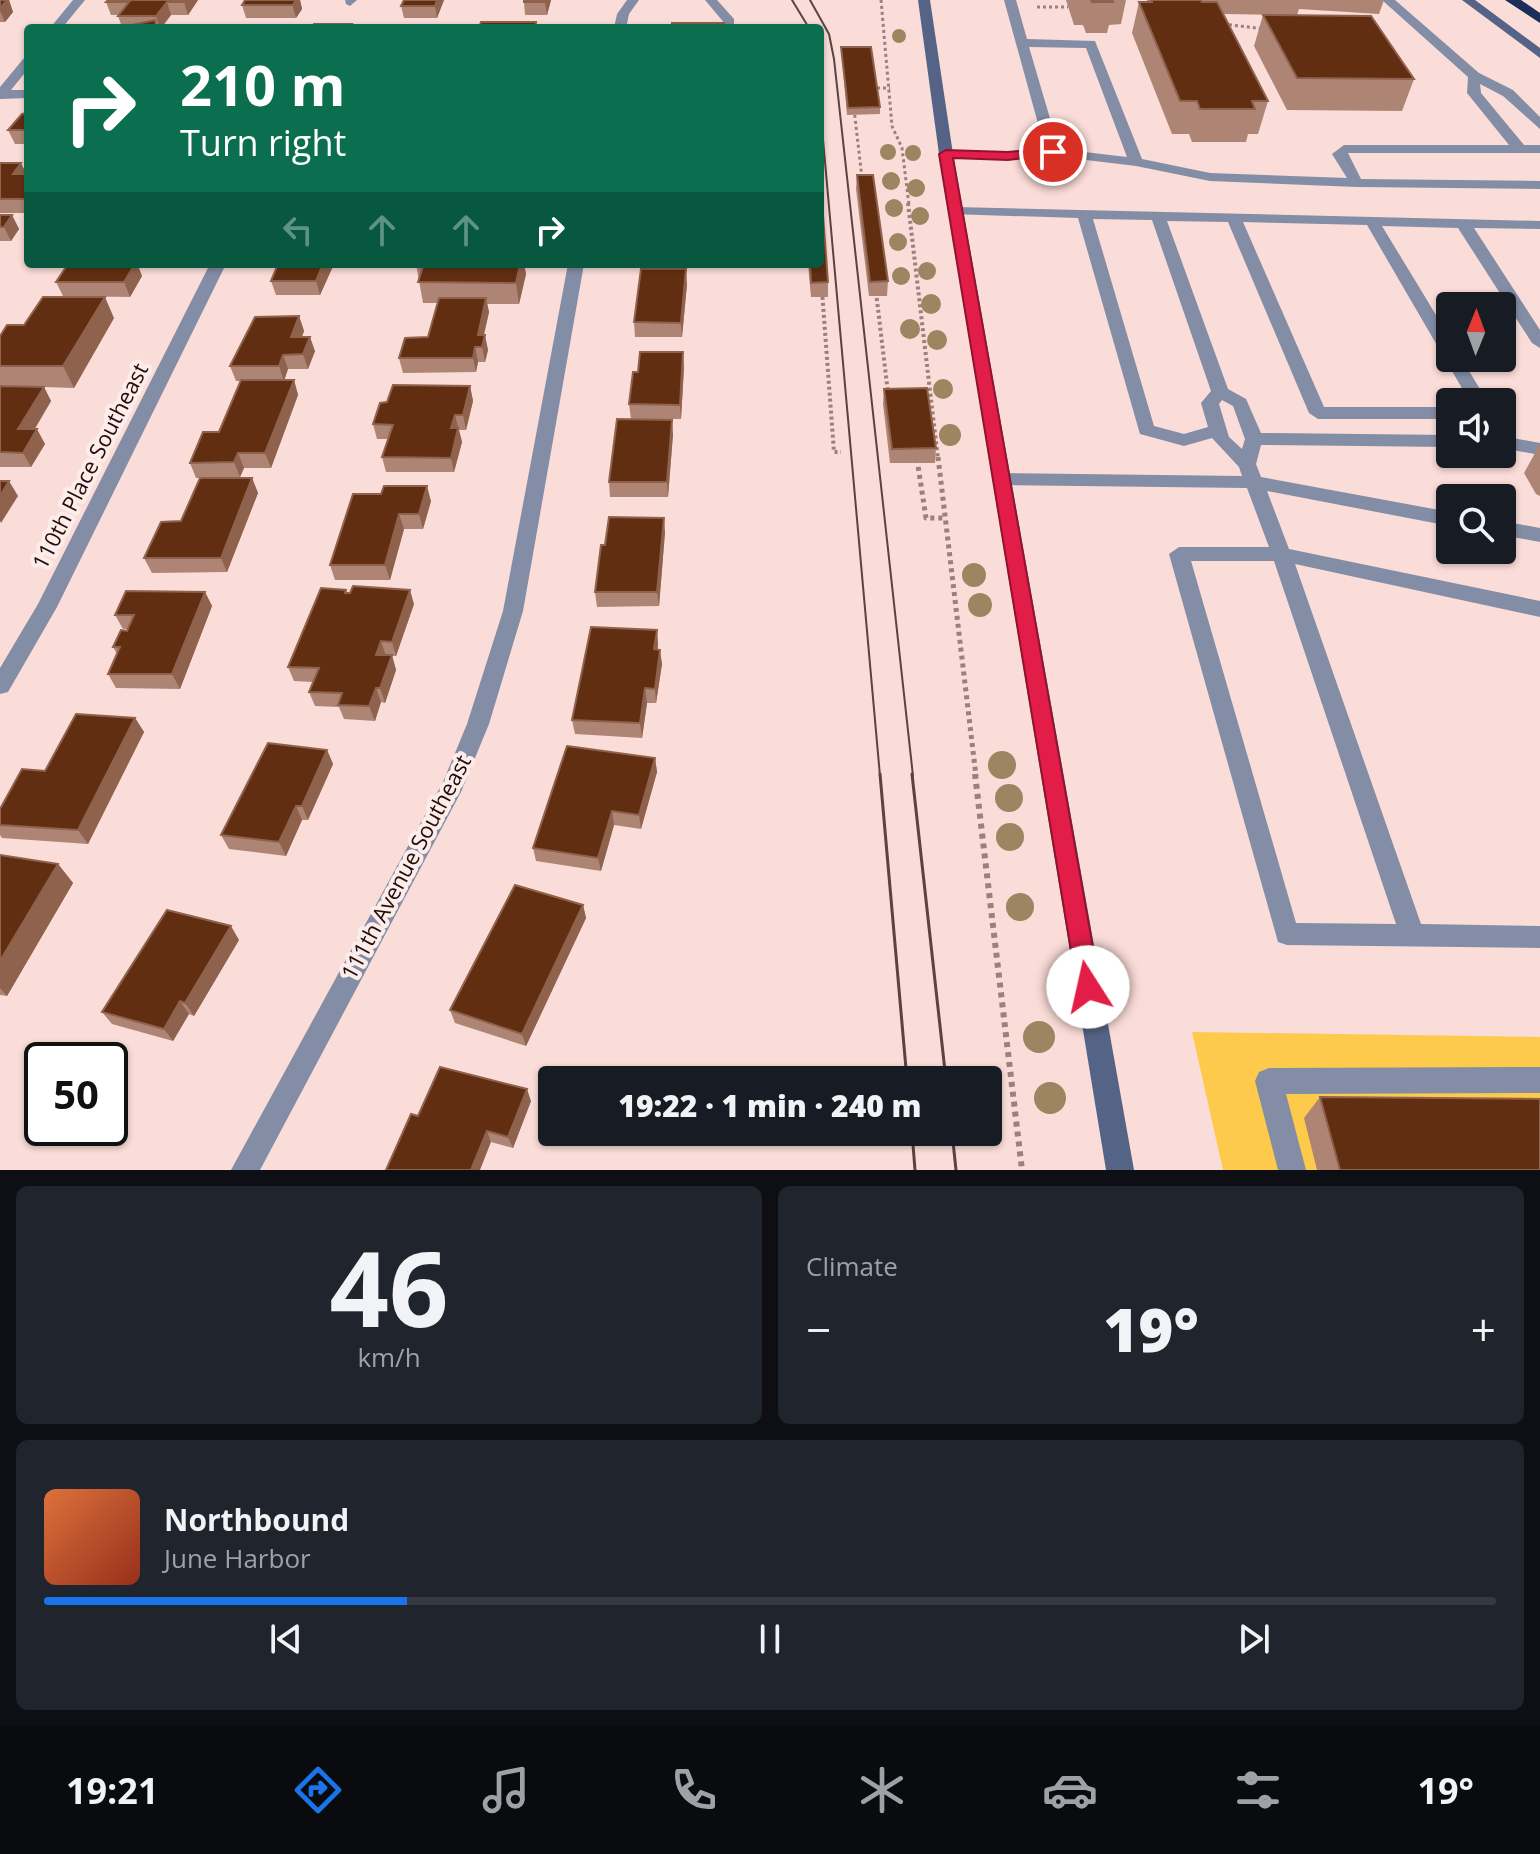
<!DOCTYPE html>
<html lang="en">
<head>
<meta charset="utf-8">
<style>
  body { margin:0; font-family:"Open Sans",sans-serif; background:#20242c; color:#f1f3f6; height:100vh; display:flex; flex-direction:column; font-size:30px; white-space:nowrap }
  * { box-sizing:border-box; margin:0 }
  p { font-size:26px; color:#9ea1a6 }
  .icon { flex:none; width:44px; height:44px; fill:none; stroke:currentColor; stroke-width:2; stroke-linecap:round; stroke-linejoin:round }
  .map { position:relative; height:1170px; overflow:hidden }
  .details { display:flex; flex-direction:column; gap:16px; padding:16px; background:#0d0f14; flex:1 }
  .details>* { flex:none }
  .banner { position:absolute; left:24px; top:24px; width:800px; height:244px; border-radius:8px; box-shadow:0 2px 6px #0004; background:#0b6e4f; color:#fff; overflow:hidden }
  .needle { width:52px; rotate:1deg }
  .buttons { position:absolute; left:1436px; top:292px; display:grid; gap:16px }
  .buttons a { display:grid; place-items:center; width:80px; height:80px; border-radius:8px; background:#171b24; box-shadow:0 2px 6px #0004; font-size:40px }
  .speed { position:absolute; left:24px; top:1042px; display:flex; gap:16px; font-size:40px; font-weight:700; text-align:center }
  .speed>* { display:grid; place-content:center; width:104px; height:104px; border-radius:50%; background:#171b24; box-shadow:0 2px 6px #0004; line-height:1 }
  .speed .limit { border:4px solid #111; border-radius:12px; background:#fff; color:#111 }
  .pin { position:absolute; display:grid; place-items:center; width:68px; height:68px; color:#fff; margin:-34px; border:4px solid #fff; border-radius:50%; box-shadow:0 2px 8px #0007 }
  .me { position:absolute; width:88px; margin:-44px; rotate:350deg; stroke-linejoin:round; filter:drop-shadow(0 0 6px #0008) }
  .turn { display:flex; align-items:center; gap:28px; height:168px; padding:0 24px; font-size:36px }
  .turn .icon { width:104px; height:104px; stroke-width:2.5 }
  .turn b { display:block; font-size:56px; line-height:68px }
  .lanes { display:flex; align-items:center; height:76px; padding:0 24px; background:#0003; justify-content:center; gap:40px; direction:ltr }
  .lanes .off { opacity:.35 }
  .big { font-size:60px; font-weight:800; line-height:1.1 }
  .details .widget { flex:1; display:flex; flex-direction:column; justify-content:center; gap:12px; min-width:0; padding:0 28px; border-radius:12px; background:#20242c }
  .details .dial { align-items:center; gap:0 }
  .dial b { font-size:104px; line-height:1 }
  .song { display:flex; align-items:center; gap:24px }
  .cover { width:96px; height:96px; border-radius:12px; background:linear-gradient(135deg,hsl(20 70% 55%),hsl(10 70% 35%)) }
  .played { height:8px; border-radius:4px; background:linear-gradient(90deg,#1a73e8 25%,#363941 25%) }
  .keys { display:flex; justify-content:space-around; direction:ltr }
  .heat { display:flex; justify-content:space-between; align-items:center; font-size:44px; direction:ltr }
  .details .tiles { flex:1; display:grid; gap:16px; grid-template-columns:1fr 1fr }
  .widget:last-child { grid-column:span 2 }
  .trip { position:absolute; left:538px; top:1066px; width:464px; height:80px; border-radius:8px; background:#171b24; box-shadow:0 2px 6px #0004; font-weight:800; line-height:80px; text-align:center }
  .tabs { display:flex; height:128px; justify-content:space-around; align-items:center; background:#090b0e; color:#9ea1a6 }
  .tabs .icon { width:56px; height:56px }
  .tabs .on { color:#1a73e8 }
  .tabs b { font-size:36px; color:#f1f3f6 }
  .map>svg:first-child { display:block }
  .green { fill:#fdca4b }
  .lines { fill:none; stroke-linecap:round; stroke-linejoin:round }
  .path-far3 { stroke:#9b807d; stroke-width:3; stroke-dasharray:3 3; stroke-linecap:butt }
  .path-far2 { stroke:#9b807d; stroke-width:4; stroke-dasharray:3 3; stroke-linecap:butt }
  .path-far1 { stroke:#9b807d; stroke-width:5; stroke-dasharray:4 4; stroke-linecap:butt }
  .path { stroke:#9b807d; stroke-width:6; stroke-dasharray:5 5; stroke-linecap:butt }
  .lane { fill:#838da5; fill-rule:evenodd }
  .street { fill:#838da5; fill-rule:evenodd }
  .secondary { fill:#556486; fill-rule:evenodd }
  .highway { fill:#1c2d5a; fill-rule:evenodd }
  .tram-far1 { stroke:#5c4240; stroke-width:2 }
  .tram { stroke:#5c4240; stroke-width:3 }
  .tree { fill:#9e8561 }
  .wall { fill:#ae8575 }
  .shaded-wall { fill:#8f624d }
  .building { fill:#612e12; stroke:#8f624d; stroke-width:2 }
  .route { fill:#e11d48; stroke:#92132f; stroke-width:2 }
  .labels { text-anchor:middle; stroke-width:8; stroke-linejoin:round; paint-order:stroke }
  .street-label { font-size:22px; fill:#240c0a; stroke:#fcedeb }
</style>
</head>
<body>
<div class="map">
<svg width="1540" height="1170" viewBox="0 0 1540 1170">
  <rect width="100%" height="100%" fill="#fadcd8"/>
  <path class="green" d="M1192,1032l348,5v133h-317z"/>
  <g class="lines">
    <path class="path-far3" d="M881,0l11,126 10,22 7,57
      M1037,7h31
      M1223,24l42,5
      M871,88h19
      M854,109l8,69"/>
    <path class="path-far2" d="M908,203l30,256
      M822,291l12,161h7
      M876,292l12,101"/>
    <path class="path-far1" d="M938,457l38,319
      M917,459l9,59h19"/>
    <path class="path" d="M975,774l47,396"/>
    <path class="lane" d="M705,0h12l17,19v6h-8z
      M1004,0h12l11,39 68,2 47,118 68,14 137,5 -15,-24 12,-9h165l-42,-52 1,-16 -86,-77h13l84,73 34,17 27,27v12l-37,-33 -23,-12 1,9 43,52h16v8h-192l13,26 179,2v8l-183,-2 -147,-6 -74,-15 -83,-10 -45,4 -67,-3 -2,-3 7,-4 62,2 37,-3zM1029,47l57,1 41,109 -68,-8z
      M955,207l585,14v8l-66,-1 66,102v18l-8,-5 -74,-115 -76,-2 68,112v20h11l27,44h-18l-103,-177 -124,-3 81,185h126v12h-132l-9,-6 -81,-191 -61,-1 61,168 18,10 15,34 189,2v12l-189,-2 -5,19 5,13 189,35v14l-183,-35 22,58 251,52v16l-245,-53 126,360 119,2v22l-253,-3 -9,-3 -109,-388 10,-7h90l-22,-59 -245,-3 -9,-6 9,-6 240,3 -3,-9 -27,-29 -28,8 -44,-12 -62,-216 -128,-4 -2,-3zM1093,219l59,1 59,171 -10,12 7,24 -24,7 -30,-8zM1222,400l11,6 12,33 -3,10 -13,-12 -10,-33zM1191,561h83l122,363 -100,-1z
      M1502,436l38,7v12l-38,-7z
      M1502,521l38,7v14l-38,-7z
      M1540,1067v26l-254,1 20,76h-28l-23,-89 4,-9 10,-4z"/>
    <path class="street" d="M73,0h12l-23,28h-12z
      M345,0h12l-7,6 -4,-2z
      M627,0h12l-10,14 -3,14h-12l3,-14z
      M28,57v12l-17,21h17v8l-28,1v-12l24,-29z
      M210,264h16l-169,343 -49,85 -8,2v-26l38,-64z
      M568,264h16l-61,347 -34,113 -28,68 -201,378h-29l212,-388 24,-58 36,-113z"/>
    <path class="secondary" d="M918,0h12l23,154 181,1016h-28l-167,-1016z
      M1462,0h13l65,48v10z"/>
    <path class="highway" d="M1505,0h16l19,13v10z"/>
    <path class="tram-far1" d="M792,0l17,28
      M810,0l19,34 5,25 79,717
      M820,106l60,670"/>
    <path class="tram" d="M880,774l27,306
      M912,774l34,306
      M912,1132l3,38
      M952,1132l4,38"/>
  </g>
  <g class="tree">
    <circle cx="899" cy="36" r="7"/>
    <circle cx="888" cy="152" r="8"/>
    <circle cx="913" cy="153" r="8"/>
    <circle cx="891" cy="181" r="9"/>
    <circle cx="916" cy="188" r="9"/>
    <circle cx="894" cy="208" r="9"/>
    <circle cx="920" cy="216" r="9"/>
    <circle cx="898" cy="242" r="9"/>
    <circle cx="927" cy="271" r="9"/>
    <circle cx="901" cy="276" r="9"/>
    <circle cx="931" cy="304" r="10"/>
    <circle cx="910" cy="329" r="10"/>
    <circle cx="937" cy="340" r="10"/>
    <circle cx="943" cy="389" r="10"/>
    <circle cx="950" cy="435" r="11"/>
    <circle cx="974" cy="575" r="12"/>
    <circle cx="980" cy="605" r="12"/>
    <circle cx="1002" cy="765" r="14"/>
    <circle cx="1009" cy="798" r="14"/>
    <circle cx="1010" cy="837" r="14"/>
    <circle cx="1020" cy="907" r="14"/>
    <circle cx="1039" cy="1037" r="16"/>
    <circle cx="1050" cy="1098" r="16"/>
  </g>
  <path class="wall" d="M0,0h9l4,12 -8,10h-5z
    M108,0h90l-10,15h-17l-9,13h-44l4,-1 -4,-11 1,-1h-8l-5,-13z
    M300,0l2,9 -6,9h-50l-4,-13z
    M404,0h40l-7,18h-33l-3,-12z
    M551,0l-4,15h-22l-1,-13z
    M1066,0h60l-5,24 -12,1 -2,8h-21l-3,-8h-9z
    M1147,0h237l-5,14 -80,-5 -2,6 -74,-1 45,87 -10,33h-10l-2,8h-54l-3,-8h-17l-40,-101 7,-31h8z
    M1263,15l151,64 -12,32 -115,-1 -33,-64z
    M841,47l39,60v7l-33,1z
    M28,113v31h-13l-7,-14z
    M0,163l28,11v39h-28z
    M857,175l31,106 -1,15h-18l-13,-107z
    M0,215h12l7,14 -8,12h-11z
    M68,264h76l-2,4h-3l3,8 -12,21 -67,-1 -7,-14z
    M334,264l-14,31h-44l-5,-14z
    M416,264h108l2,10 -7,30h-32l2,8 -5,23 4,15 -3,12h-7l-2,10 -73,1 -4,-15 29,-21 10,-34h-15z
    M647,264h43v1z
    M808,264h12l8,18v15h-17z
    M687,284l-5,53h-47l-1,-15z
    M299,316l5,15 -2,6 13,14 -7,18h-20l-4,11h10l4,15 -27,73h-27l-4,9 -44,1 -6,-15 29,-31 22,-51h-5l-6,-15z
    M114,318l-40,70 -30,-1 7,14 -16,28 10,15 -14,23h-31v-131l24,-11z
    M684,367l-3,52h-50l-2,-15z
    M470,386l3,15 -7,29h-7l3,12 -8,30h-68l-4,-15 6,-18h-11l-4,-15 14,-22z
    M884,389l52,59 -1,15h-45l-7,-59z
    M673,434l-5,63h-58l-1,-15z
    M1540,444v52l-4,-2 -12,-21z
    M252,478l6,15 -31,79 -75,1 -8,-15 37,-37z
    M381,494l50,7 -8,28h-19l-14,51h-55l-5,-15z
    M665,532l-6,74 -62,1 -2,-15 10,-47z
    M346,590l1,3 67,11 -18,52h-4l4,14 -11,33 -4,-1 -6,19 -31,-2 -5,-12 -24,-1 -6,-14 4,-10 -19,-1 -6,-14z
    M205,592l7,14 -32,83 -64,-1 -8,-14 9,-20 -4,-7 15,-18h-5l-8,-14z
    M657,630l1,20 4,14 -6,39h-9l-5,35 -67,-4 -3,-14z
    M135,718l9,14 -56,112 -86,-6 -2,-3v-26l45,-38z
    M327,750l6,14 -25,56h-6l-16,36 -57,-7 -8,-14z
    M655,758l2,14 -16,57 -27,-4 -13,46 -65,-10 -3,-13z
    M0,855l58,9 15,19 -66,113 -7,-1z
    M583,905l3,13 -60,128 -71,-23 -5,-13z
    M239,940l-45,76 -5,-2 -16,27 -61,-17 -10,-12z
    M1320,1097l220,73h-223l-13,-52z
    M531,1101l-18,47 -22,-6 -73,-26z"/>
  <path class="shaded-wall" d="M7,0h2l4,12 -8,10 -5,-11v-3z
    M185,0h13l-10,15 -4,-13z
    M291,0h9l2,9 -6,9z
    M437,0h7l-7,18 -2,-12z
    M546,0h5l-4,15 -2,-13z
    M167,2l4,13 -11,13 -4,-12z
    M21,163l7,14 -15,-3z
    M12,215l7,14 -8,12 -7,-14z
    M135,264h2l5,12 -12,21 -6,-15z
    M323,264h11l-14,31 -4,-14z
    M520,264h4l2,10 -7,30 -3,-21z
    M686,269l1,15 -5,53 -1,-14z
    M105,297l9,21 -40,70 -11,-22z
    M486,298l3,14 -8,35 -3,-12z
    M299,316l5,15 -8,20 -5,-14z
    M485,335l3,15 -3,12 -3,-15z
    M310,337l5,14 -7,18 -5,-15z
    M475,347l3,15 -2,10 -3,-14z
    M683,352l1,15 -3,52 -1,-14z
    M283,355l5,14 -4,12 -5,-15z
    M294,380l4,15 -27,73 -6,-15z
    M470,386l3,15 -7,29 -3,-15z
    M44,387l7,14 -25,42 -8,-14z
    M455,415l7,27 -8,30 -3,-14v-30z
    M672,420l1,14 -5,63 -1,-15z
    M37,429l8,15 -14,23 -8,-14z
    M238,453l6,15 -4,9 -6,-15z
    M252,478l6,15 -31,79 -6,-14z
    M9,481l9,15 -17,27 -1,-2v-25z
    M427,486l4,15 -8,28 -4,-15z
    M399,514l5,15 -14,51 -5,-15z
    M664,518l1,14 -6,74 -2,-14z
    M410,590l4,14 -18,52 -4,-14z
    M205,592l7,14 -32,83 -8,-15z
    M657,630l1,14 -2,20 -2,-15z
    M381,641l5,15 -10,-1z
    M660,650l2,14 -6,39 -1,-14z
    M392,655l4,15 -11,33 -5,-15z
    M376,688l5,14 -6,19 -6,-15z
    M645,688l2,15 -5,35 -2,-15z
    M135,718l9,14 -56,112 -10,-14z
    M327,750l6,14 -25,56 -6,-14z
    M655,758l2,14 -16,57 -2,-14z
    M296,806l6,14 -16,36 -7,-14z
    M612,811l2,14 -13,46 -3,-13z
    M58,864l15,19 -66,113 -7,-8v-27z
    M583,905l3,13 -60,128 -4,-12z
    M231,926l8,14 -45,76 -9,-13z
    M180,1001l9,13 -16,27 -9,-12z
    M527,1089l4,12 -18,47 -5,-11z
    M487,1131l4,11 -11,28h-9z"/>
  <path class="building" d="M0,0h7l-7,8z
    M108,0h77l-1,2h-17l-11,14h-38l11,-14h-23z
    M245,0h51l-3,5h-51z
    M404,0h33l-2,6h-34z
    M524,0h22l-1,2h-21z
    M1091,0h21l1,2h-21z
    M1151,0h50l1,2h15l51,99h-16l3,8h-55l-3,-8h-17l-41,-99h13z
    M1263,15l108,1 43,63 -117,-1z
    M155,20l1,8h-38z
    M481,22h55l-1,6h-56z
    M672,23h52l-1,5h-51z
    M314,24h38l-2,4h-38z
    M841,47h30l9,60 -32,1z
    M28,113v17h-20l14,-16z
    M0,163h21l-8,11h15v25h-28z
    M820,175l8,107 -17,1 -1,-19h10z
    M857,175h16l15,106 -18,1z
    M0,215h12l-8,12h-4z
    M68,264h67l-11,18h-68z
    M278,264h45l-7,17h-45z
    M424,264h96l-4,19 -98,-1z
    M641,269h45l-5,54 -47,-1z
    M43,297h62l-42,69h-63v-30l7,-11h17z
    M439,298h47l-8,37h7l-3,12h-7l-2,11h-74l6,-20 23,-1z
    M299,316l-8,21h19l-7,17 -20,1 -4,11h-49l25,-49z
    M640,352h43l-3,53 -51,-1 4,-32h5z
    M241,380h53l-29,73h-27l-4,9 -44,1 13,-31h16z
    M393,385l77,1 -7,29h-8l-4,13h7l-7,30 -69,-1 11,-32 -20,-1 7,-21 7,-1z
    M0,386l44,1 -26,42h19l-14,24 -23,-1z
    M927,388l9,60 -44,1 -8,-60z
    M617,419l55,1 -5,62h-58z
    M200,478h52l-31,80h-77l17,-36 20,-1z
    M0,481h9l-9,15z
    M384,486h43l-8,28h-20l-14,51h-55l23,-71h28z
    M609,517l55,1 -7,74h-62l6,-47h4z
    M353,586l57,4 -18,52 -11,-1 -5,14h16l-12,33h-4l-7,18 -31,-1 4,-12 -33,-1 10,-24 -31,-1 33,-79 25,2 -1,3h5z
    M126,591l79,1 -33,82h-64l12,-27h-7l8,-17 6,1 7,-16h-19z
    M591,627l66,3 -3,19 6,1 -5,39 -10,-1 -5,35 -68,-3z
    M76,714l59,4 -57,112 -78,-5v-16l22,-40 23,2z
    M268,743l59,7 -25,56h-6l-17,36 -58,-7z
    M567,746l88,12 -16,57 -27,-4 -14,47 -65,-10z
    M0,855l58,9 -58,97z
    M515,885l68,20 -61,129 -72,-24z
    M167,910l64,16 -46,77 -5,-2 -16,28 -62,-17z
    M440,1067l87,22 -19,48 -21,-6 -16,39h-85l25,-56 7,2z
    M1320,1097l220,2v71h-200z"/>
  <path class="route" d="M1053,148l6,4 -2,2 -49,6 -55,-2 147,829 -3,7 -9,4 -8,-4 -3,-7 -138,-833 7,-4 62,2z"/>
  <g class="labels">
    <g class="street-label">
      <text transform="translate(90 466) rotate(-63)" y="8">110th Place Southeast</text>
      <text transform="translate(406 867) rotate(-62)" y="8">111th Avenue Southeast</text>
    </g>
  </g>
</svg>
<div class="buttons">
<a><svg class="needle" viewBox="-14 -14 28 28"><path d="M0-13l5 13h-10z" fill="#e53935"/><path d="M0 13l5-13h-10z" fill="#9ea1a6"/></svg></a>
<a><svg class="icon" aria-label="sound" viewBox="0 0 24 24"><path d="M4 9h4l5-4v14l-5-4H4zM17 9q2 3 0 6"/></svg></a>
<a><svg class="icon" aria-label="search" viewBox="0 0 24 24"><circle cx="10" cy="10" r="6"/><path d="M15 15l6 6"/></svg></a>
</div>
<div class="speed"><div class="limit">50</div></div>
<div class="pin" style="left:1053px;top:152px;background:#d93025"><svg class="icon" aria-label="arrive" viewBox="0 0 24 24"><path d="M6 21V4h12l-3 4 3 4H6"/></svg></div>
<svg class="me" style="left:1088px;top:987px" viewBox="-20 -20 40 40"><circle r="19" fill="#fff"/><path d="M0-13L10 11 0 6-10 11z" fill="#e11d48"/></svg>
<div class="trip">19:22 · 1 min · 240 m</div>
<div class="banner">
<div class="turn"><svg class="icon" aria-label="right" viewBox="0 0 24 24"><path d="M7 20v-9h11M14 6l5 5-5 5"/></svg><div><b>210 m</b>Turn right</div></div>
<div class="lanes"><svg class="icon off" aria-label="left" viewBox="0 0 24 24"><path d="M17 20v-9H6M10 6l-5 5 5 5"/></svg><svg class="icon off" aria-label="ahead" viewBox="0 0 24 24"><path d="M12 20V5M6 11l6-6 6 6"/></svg><svg class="icon off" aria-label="ahead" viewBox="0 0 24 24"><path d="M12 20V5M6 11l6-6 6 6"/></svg><svg class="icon" aria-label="right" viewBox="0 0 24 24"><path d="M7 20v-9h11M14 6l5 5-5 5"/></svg></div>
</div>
</div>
<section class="details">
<div class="tiles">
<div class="widget dial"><b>46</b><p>km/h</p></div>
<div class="widget"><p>Climate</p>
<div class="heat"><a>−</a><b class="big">19°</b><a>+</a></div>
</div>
<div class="widget">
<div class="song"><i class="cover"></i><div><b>Northbound</b><p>June Harbor</p></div></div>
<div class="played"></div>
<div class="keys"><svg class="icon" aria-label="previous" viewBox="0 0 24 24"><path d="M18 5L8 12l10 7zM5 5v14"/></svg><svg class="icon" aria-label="pause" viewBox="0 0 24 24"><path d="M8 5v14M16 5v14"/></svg><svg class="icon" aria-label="next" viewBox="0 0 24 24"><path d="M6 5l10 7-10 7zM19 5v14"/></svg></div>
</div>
</div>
</section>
<nav class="tabs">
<b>19:21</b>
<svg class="icon on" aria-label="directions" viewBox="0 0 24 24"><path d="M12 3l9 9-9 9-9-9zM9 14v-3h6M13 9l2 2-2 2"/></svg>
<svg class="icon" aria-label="music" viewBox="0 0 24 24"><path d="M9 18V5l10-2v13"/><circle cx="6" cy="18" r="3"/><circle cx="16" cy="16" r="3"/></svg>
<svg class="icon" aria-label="phone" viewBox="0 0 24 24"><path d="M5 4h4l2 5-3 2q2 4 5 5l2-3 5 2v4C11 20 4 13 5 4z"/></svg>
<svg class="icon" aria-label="climate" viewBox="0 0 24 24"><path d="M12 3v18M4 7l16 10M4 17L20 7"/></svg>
<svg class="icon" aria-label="car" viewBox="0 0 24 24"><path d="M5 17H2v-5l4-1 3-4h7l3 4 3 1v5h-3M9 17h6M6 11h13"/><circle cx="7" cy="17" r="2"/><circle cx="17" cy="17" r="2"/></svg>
<svg class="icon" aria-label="filters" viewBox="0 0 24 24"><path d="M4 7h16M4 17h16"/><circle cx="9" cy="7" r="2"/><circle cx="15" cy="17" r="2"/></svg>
<b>19°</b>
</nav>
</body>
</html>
